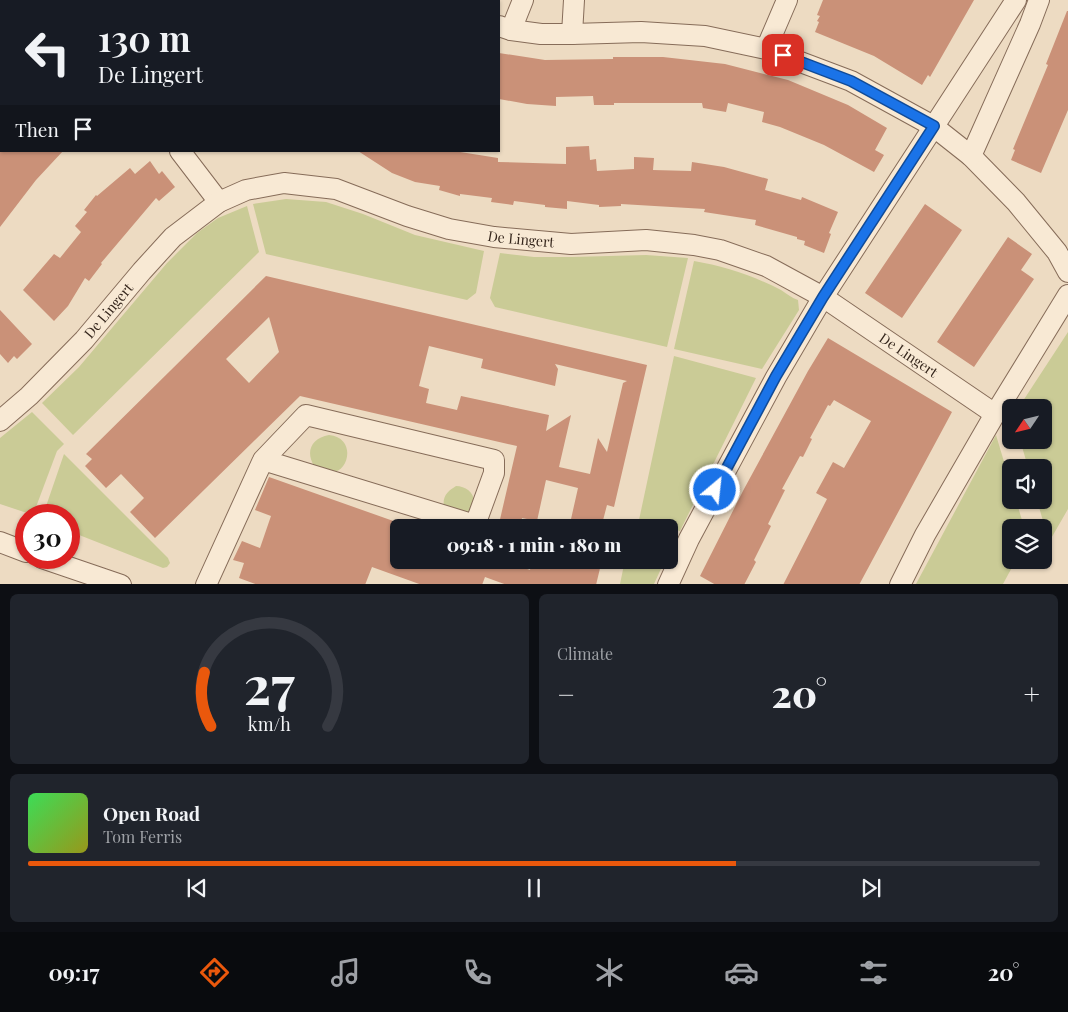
<!DOCTYPE html>
<html lang="en">
<head>
<meta charset="utf-8">
<style>
  body { margin:0; font-family:"Playfair Display",serif; background:#20242c; color:#f1f3f6; height:100vh; display:flex; flex-direction:column; font-size:19px; white-space:nowrap }
  * { box-sizing:border-box; margin:0 }
  p { font-size:16px; color:#9ea1a6 }
  .icon { flex:none; width:28px; height:28px; fill:none; stroke:currentColor; stroke-width:2; stroke-linecap:round; stroke-linejoin:round }
  .map { position:relative; height:584px; overflow:hidden }
  .side { display:flex; flex-direction:column; gap:10px; padding:10px; background:#0d0f14; flex:1 }
  .side>* { flex:none }
  .banner { position:absolute; left:0px; top:0px; width:500px; height:152px; box-shadow:0 1px 4px #0004; background:#171b24; color:#f1f3f6; overflow:hidden }
  .needle { width:32px; rotate:235deg }
  .fabs { position:absolute; left:1002px; top:399px; display:grid; gap:10px }
  .fabs a { display:grid; place-items:center; width:50px; height:50px; border-radius:8px; background:#171b24; box-shadow:0 1px 4px #0004; font-size:25px }
  .speed { position:absolute; left:15px; top:504px; display:flex; gap:10px; font-size:25px; font-weight:700; text-align:center }
  .speed>* { display:grid; place-content:center; width:65px; height:65px; border-radius:50%; background:#171b24; box-shadow:0 1px 4px #0004; line-height:1 }
  .speed .limit { border:8px solid #d22; background:#fff; color:#111 }
  .pin { position:absolute; display:grid; place-items:center; width:42px; height:42px; color:#fff; margin:-21px; border-radius:10px; box-shadow:0 2px 8px #0006 }
  .me { position:absolute; width:55px; margin:-28px; rotate:28deg; stroke-linejoin:round; filter:drop-shadow(0 0 4px #0008) }
  .turn { display:flex; align-items:center; gap:18px; height:105px; padding:0 15px; font-size:22px }
  .turn .icon { width:65px; height:65px; stroke-width:2.5 }
  .turn b { display:block; font-size:35px; line-height:42px }
  .then { display:flex; align-items:center; height:48px; padding:0 15px; background:#0003; gap:10px; font-size:19px }
  .big { font-size:38px; font-weight:800; line-height:1.1 }
  .side .tile { flex:1; display:flex; flex-direction:column; justify-content:center; gap:8px; min-width:0; padding:0 18px; border-radius:8px; background:#20242c }
  .side .dial { align-items:center; gap:0 }
  .dial svg { height:130px; overflow:visible; fill:none; stroke:#363941; stroke-width:7; stroke-linecap:round; text-anchor:middle }
  .dial text { fill:#f1f3f6; stroke:none }
  .song { display:flex; align-items:center; gap:15px }
  .cover { width:60px; height:60px; border-radius:8px; background:linear-gradient(135deg,hsl(130 70% 55%),hsl(60 70% 35%)) }
  .played { height:5px; border-radius:2px; background:linear-gradient(90deg,#ea580c 70%,#363941 70%) }
  .keys { display:flex; justify-content:space-around; direction:ltr }
  .heat { display:flex; justify-content:space-between; align-items:center; font-size:28px; direction:ltr }
  .side .tiles { flex:1; display:grid; gap:10px; grid-template-columns:1fr 1fr }
  .tile:last-child { grid-column:span 2 }
  .trip { position:absolute; left:390px; top:519px; width:288px; height:50px; border-radius:8px; background:#171b24; box-shadow:0 1px 4px #0004; font-weight:800; line-height:50px; text-align:center }
  .dock { display:flex; height:80px; justify-content:space-around; align-items:center; background:#090b0e; color:#9ea1a6 }
  .dock .icon { width:35px; height:35px }
  .dock .on { color:#ea580c }
  .dock b { font-size:22px; color:#f1f3f6 }
  .map>svg:first-child { display:block }
  .green { fill:#cacb96 }
  .building { fill:#ca9178; fill-rule:evenodd }
  .lines { fill:none; stroke-linecap:round; stroke-linejoin:round }
  .street-casing { stroke:#866c59; stroke-width:22 }
  .street { stroke:#f8e9d4; stroke-width:20 }
  .route-casing { stroke:#114b97; stroke-width:12 }
  .route { stroke:#1a73e8; stroke-width:9 }
  .labels { text-anchor:middle; stroke-width:5; stroke-linejoin:round; paint-order:stroke }
  .street-label { font-size:14px; fill:#36271d; stroke:#f4e6d1 }
</style>
</head>
<body>
<div class="map">
<svg width="1068" height="585" viewBox="0 0 1068 585">
  <rect width="100%" height="100%" fill="#eddbc2"/>
  <path class="green" d="M286,199l40,3 37,12 52,21 69,16 -8,42 -9,7 -201,-46 -13,-50z
    M247,206l12,46 -186,183 -31,-32 37,-36 88,-104 30,-30 21,-15z
    M500,253l34,4h38l74,-2 42,3 -21,89 -172,-40 -5,-9z
    M694,261c30,5 60,15 87,29 6,4 11,8 17,10l1,10 -37,59 -88,-20z
    M1068,332v177l-19,33 -12,-42h7v-32l-16,-1 -8,-27h24v-32l-25,-1z
    M674,356l82,22 -76,153 -41,-11z
    M32,412l32,32 -7,7 -24,64 -33,-11v-66z
    M329,435c29,3 19,40 1,37 -5,-1 -11,-5 -16,-6 -9,-15 -2,-28 15,-31z
    M996,435l15,50v15h5l8,27 -13,1v32h5l-13,24h-87z
    M64,454l104,104 2,5 -3,4 -4,1 -94,-37v-16h-26z
    M456,486c11,0 21,9 17,20 -1,3 -3,5 -4,8l-25,-7c-2,-11 4,-16 12,-21z
    M625,560h40l-11,24h-34z"/>
  <path class="building" d="M823,0h151l-44,77 -2,-2 -6,10 -48,-29 -59,-24 4,-10 -2,-1 3,-5 -3,-1z
    M1067,11h1v99l-27,63 -30,-13 4,-10 -2,-1 35,-84 -2,-1z
    M499,53l46,7 68,-1v-2h50l62,7 63,16 60,25 39,23 -12,22 9,5 -10,17 -50,-27 -44,-18 -18,-5 2,-10 -36,-9 -2,9 -23,-4 -1,-5h-88v2h-20l-1,-9 -37,1v9l-29,-2 -28,-5z
    M589,146l1,14 6,-1 1,12 37,-2v-12l20,1 -1,12 38,1 1,-9 32,5 44,12 -3,11 36,10 1,-3 36,15 -9,21 2,1 -7,19 -20,-8 1,-4 -8,-2v-2l-42,-12 1,-5 -52,-8 1,-3 -84,-5v2l-22,1v-2l-32,-4v8l-22,-2v-2l-31,-4 -1,4 -22,-3 1,-4 -32,-4v2l-21,-6 1,-4 -25,-4 -23,-9 -34,-22h96l44,7v4l68,2v-17z
    M0,151h63l-27,29 -36,47z
    M150,161l9,13 3,-3 13,16 -16,14 -3,-3 -55,65 1,1 -13,17 -4,-3 -17,28 -14,15 -31,-31 31,-36 6,4 21,-26 -6,-6 12,-14 -3,-2 12,-15 1,1 33,-28 5,6z
    M925,204l37,26 -60,88 -37,-25z
    M1008,237l24,17 -11,16 13,9 -60,88 -37,-25z
    M266,276l381,89 -33,142 -7,-2 -6,23h-32l9,-40 -32,-8 -9,41 -15,-3 -2,10h-22l19,-82 -217,-50 -145,142 -25,-26 14,-14 -23,-24 -15,14 -21,-22 7,-7 -6,-5zM269,317l10,35 -30,31 -23,-24zM429,346l54,13 -2,9 74,18 3,-17 -3,-5 72,17 -4,2 -16,69 -9,-14 -8,36 -31,-7 12,-52 -25,16 3,-16 -88,-19 -4,14 -31,-7 3,-14 -10,-3z
    M0,310l32,34 -15,15 -3,-3 -6,7 -8,-9z
    M828,338l124,74 -93,173h-76l44,-86 -11,-6 17,-31 11,6 27,-47 -37,-21 -4,6 -2,-1 -18,33 2,1 -9,18 -3,-1 -18,33 3,1 -17,34 3,2 -17,34 2,2 -12,23h-28l-16,-9 44,-87 64,-118z
    M269,477l130,46v37h103l28,10 2,-10h70l-6,25h-89l-22,-8 -3,8h-60l-50,-18 -7,18h-107l-19,-7 5,-15 -11,-3 9,-19 18,7 11,-32 -16,-6z"/>
  <g class="lines">
    <g class="street-casing">
      <g id="street">
        <path d="M57,0l1,1"/>
        <path d="M427,0l4,1"/>
        <path d="M155,1l3,-1"/>
        <path d="M0,19l1,1"/>
        <path d="M499,26l12,4 30,4h31l69,-2 64,4 61,13 85,32 82,45 38,30 45,46 41,50 11,20"/>
        <path d="M511,30l12,-30"/>
        <path d="M572,34l2,-34"/>
        <path d="M766,49l21,-49"/>
        <path d="M0,113l1,-1"/>
        <path d="M180,151l39,51"/>
        <path d="M971,156l59,-132 9,-24"/>
        <path id="s1" d="M0,421l29,-25 55,-56 58,-69 31,-34 46,-35 27,-12 38,-7 52,6 71,27 42,13 45,8 77,7 75,-4 48,5 26,5 46,16 57,31 172,117"/>
        <path d="M0,542l26,10"/>
        <path d="M42,558l79,27"/>
        <path d="M206,585l57,-125 212,65 19,-52v-13l-188,-45 -43,45"/>
        <path d="M668,585l21,-46 87,-162 47,-80 193,-297"/>
        <path d="M900,585l25,-50 70,-121 73,-119"/>
      </g>
    </g>
    <use href="#street" class="street"/>
  </g>
  <g class="lines">
    <g class="route-casing">
      <path id="route" d="M715,490l61,-114 47,-79 111,-171 -83,-45 -68,-26"/>
    </g>
    <use href="#route" class="route"/>
  </g>
  <g class="labels">
    <g class="street-label">
      <text dy="5" stroke="none"><textPath href="#s1" startOffset="624">De Lingert</textPath></text>
      <text dy="5" stroke="none"><textPath href="#s1" startOffset="155">De Lingert</textPath></text>
      <text dy="5" stroke="none"><textPath href="#s1" startOffset="1041">De Lingert</textPath></text>
    </g>
  </g>
</svg>
<div class="fabs">
<a><svg class="needle" viewBox="-14 -14 28 28"><path d="M0-13l5 13h-10z" fill="#e53935"/><path d="M0 13l5-13h-10z" fill="#9ea1a6"/></svg></a>
<a><svg class="icon" aria-label="sound" viewBox="0 0 24 24"><path d="M4 9h4l5-4v14l-5-4H4zM17 9q2 3 0 6"/></svg></a>
<a><svg class="icon" aria-label="layers" viewBox="0 0 24 24"><path d="M12 4l9 5-9 5-9-5zM3 14l9 5 9-5"/></svg></a>
</div>
<div class="speed"><div class="limit">30</div></div>
<div class="pin" style="left:783px;top:55px;background:#d93025"><svg class="icon" aria-label="arrive" viewBox="0 0 24 24"><path d="M6 21V4h12l-3 4 3 4H6"/></svg></div>
<svg class="me" style="left:715px;top:490px" viewBox="-20 -20 40 40"><circle r="17" fill="#1a73e8" stroke="#fff" stroke-width="3"/><path d="M0-11L8 9 0 5-8 9z" fill="#fff"/></svg>
<div class="trip">09:18 · 1 min · 180 m</div>
<div class="banner">
<div class="turn"><svg class="icon" aria-label="left" viewBox="0 0 24 24"><path d="M17 20v-9H6M10 6l-5 5 5 5"/></svg><div><b>130 m</b>De Lingert</div></div>
<div class="then">Then<svg class="icon" aria-label="arrive" viewBox="0 0 24 24"><path d="M6 21V4h12l-3 4 3 4H6"/></svg></div>
</div>
</div>
<section class="side">
<div class="tiles">
<div class="tile dial"><svg viewBox="0 0 100 80">
<path d="M14 69A42 42 0 1 1 86 69"/>
<path d="M14 69A42 42 0 0 1 10 36" stroke="#ea580c"/>
<text x="50" y="56" font-size="32" font-weight="700">27</text>
<text x="50" y="72" font-size="11">km/h</text>
</svg></div>
<div class="tile"><p>Climate</p>
<div class="heat"><a>−</a><b class="big">20°</b><a>+</a></div>
</div>
<div class="tile">
<div class="song"><i class="cover"></i><div><b>Open Road</b><p>Tom Ferris</p></div></div>
<div class="played"></div>
<div class="keys"><svg class="icon" aria-label="previous" viewBox="0 0 24 24"><path d="M18 5L8 12l10 7zM5 5v14"/></svg><svg class="icon" aria-label="pause" viewBox="0 0 24 24"><path d="M8 5v14M16 5v14"/></svg><svg class="icon" aria-label="next" viewBox="0 0 24 24"><path d="M6 5l10 7-10 7zM19 5v14"/></svg></div>
</div>
</div>
</section>
<nav class="dock">
<b>09:17</b>
<svg class="icon on" aria-label="directions" viewBox="0 0 24 24"><path d="M12 3l9 9-9 9-9-9zM9 14v-3h6M13 9l2 2-2 2"/></svg>
<svg class="icon" aria-label="music" viewBox="0 0 24 24"><path d="M9 18V5l10-2v13"/><circle cx="6" cy="18" r="3"/><circle cx="16" cy="16" r="3"/></svg>
<svg class="icon" aria-label="phone" viewBox="0 0 24 24"><path d="M5 4h4l2 5-3 2q2 4 5 5l2-3 5 2v4C11 20 4 13 5 4z"/></svg>
<svg class="icon" aria-label="climate" viewBox="0 0 24 24"><path d="M12 3v18M4 7l16 10M4 17L20 7"/></svg>
<svg class="icon" aria-label="car" viewBox="0 0 24 24"><path d="M5 17H2v-5l4-1 3-4h7l3 4 3 1v5h-3M9 17h6M6 11h13"/><circle cx="7" cy="17" r="2"/><circle cx="17" cy="17" r="2"/></svg>
<svg class="icon" aria-label="filters" viewBox="0 0 24 24"><path d="M4 7h16M4 17h16"/><circle cx="9" cy="7" r="2"/><circle cx="15" cy="17" r="2"/></svg>
<b>20°</b>
</nav>
</body>
</html>
